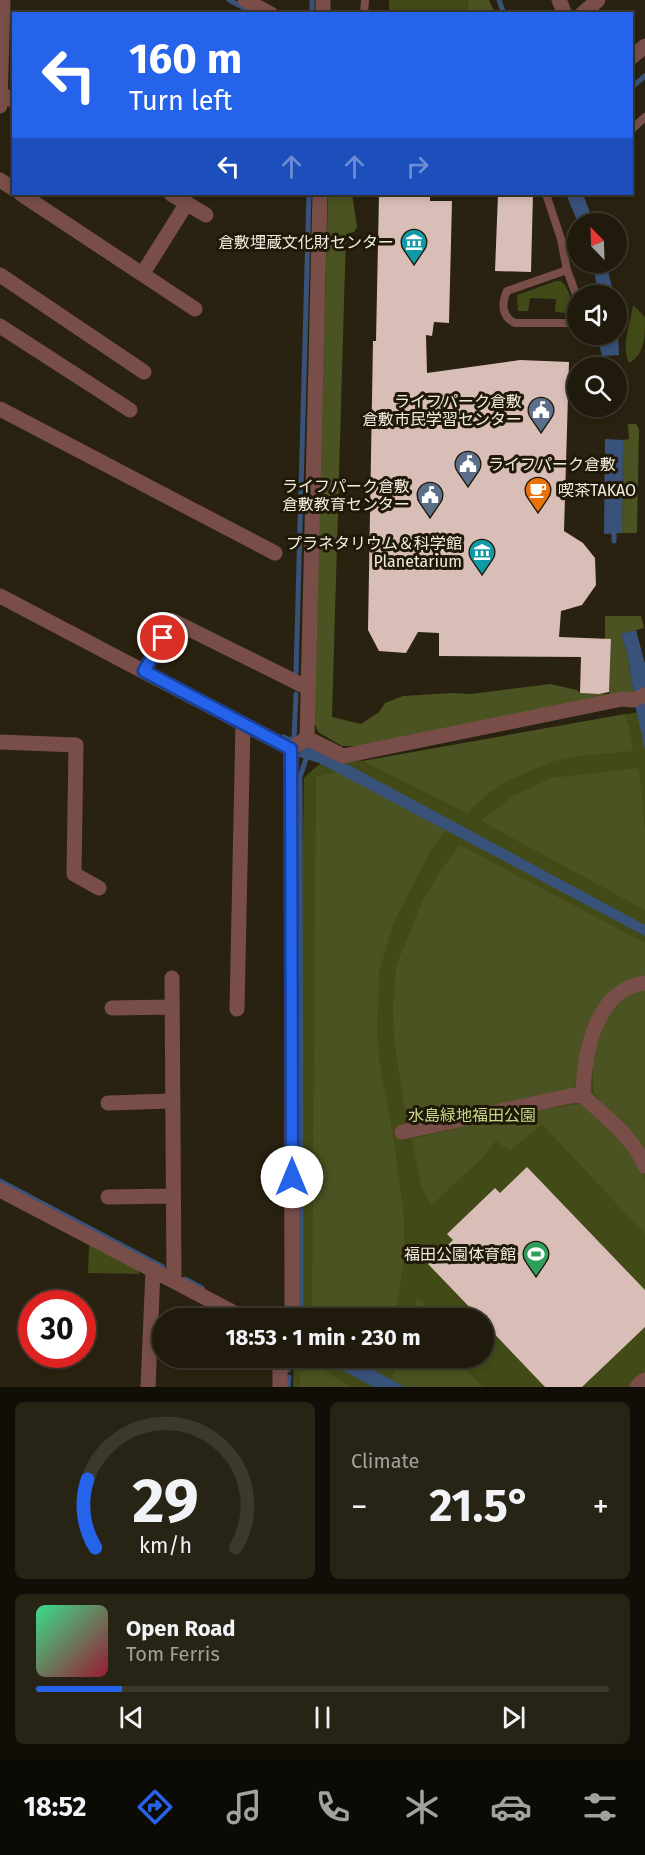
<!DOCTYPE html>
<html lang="en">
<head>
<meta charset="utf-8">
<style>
  body { margin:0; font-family:"Fira Sans","Noto Sans JP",sans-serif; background:#272315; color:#f1f3f6; height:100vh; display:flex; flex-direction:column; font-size:22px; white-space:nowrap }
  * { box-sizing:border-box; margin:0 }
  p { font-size:20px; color:#a1a19d }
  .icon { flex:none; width:33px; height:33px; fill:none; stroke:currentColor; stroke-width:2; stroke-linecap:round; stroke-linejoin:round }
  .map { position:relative; height:1387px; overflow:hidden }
  .sheet { display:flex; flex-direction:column; gap:15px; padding:15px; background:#110e07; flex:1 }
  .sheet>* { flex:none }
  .hud { position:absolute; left:12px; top:12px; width:621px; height:183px; border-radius:0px; box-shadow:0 3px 9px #0003,0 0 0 2px #3c382d; background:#2563eb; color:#fff; overflow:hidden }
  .needle { width:39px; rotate:337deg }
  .controls { position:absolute; left:567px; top:213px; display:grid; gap:12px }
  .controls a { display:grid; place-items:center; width:60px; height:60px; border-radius:50%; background:#1f1a0c; box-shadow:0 3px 9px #0003,0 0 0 2px #3c382d; font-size:30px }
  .speed { position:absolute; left:18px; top:1290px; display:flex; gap:12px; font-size:30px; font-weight:700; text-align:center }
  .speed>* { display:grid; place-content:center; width:78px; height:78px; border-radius:50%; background:#1f1a0c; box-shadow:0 3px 9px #0003,0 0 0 2px #3c382d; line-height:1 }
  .speed .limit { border:9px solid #d22; background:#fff; color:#111 }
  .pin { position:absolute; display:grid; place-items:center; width:51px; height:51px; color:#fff; margin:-26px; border:3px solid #fff; border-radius:50%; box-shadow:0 2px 6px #0007 }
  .me { position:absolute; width:66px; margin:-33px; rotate:0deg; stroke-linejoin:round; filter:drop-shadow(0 0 4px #0008) }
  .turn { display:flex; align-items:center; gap:21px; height:126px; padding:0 18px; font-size:27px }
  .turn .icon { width:78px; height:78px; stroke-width:2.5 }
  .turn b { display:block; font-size:42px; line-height:51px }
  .lanes { display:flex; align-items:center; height:57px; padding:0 18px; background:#0003; justify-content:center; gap:30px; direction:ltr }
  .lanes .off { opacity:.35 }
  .big { font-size:45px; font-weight:700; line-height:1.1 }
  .sheet .tile { flex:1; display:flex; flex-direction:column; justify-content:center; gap:9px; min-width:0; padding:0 21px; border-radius:9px; background:#272315 }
  .sheet .dial { align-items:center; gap:0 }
  .dial svg { height:156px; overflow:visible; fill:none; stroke:#3c382d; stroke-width:7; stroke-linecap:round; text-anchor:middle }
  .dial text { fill:#f1f3f6; stroke:none }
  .song { display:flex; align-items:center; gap:18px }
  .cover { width:72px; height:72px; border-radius:9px; background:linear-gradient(135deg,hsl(150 70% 55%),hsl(350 70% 35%)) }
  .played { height:6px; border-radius:3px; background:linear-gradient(90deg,#2563eb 15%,#3c382d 15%) }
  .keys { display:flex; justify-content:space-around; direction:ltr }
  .heat { display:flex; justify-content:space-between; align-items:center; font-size:33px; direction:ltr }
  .sheet .tiles { flex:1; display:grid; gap:15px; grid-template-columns:1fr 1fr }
  .tile:last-child { grid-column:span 2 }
  .trip { position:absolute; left:152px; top:1308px; width:342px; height:60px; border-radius:30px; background:#1f1a0c; box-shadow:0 3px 9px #0003,0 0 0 2px #3c382d; font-weight:700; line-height:60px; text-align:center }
  .tab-bar { display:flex; height:96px; justify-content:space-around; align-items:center; background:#0c0a05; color:#a1a19d }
  .tab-bar .icon { width:42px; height:42px }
  .tab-bar .active { color:#2563eb }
  .tab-bar b { font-size:27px; color:#f1f3f6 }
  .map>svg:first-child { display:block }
  .green { fill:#424a18 }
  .forest { fill:#4a5321 }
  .water { fill:#39527a }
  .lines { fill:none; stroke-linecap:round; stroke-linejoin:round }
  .stream { stroke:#39527a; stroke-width:5 }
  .building { fill:#d9beb7 }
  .lane { stroke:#794e49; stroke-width:8 }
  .street { stroke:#794e49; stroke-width:15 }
  .route-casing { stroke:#184099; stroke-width:15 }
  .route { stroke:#2563eb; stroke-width:10 }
  .labels { text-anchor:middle; stroke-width:6; stroke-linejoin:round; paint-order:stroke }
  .poi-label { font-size:16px; fill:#f1ece1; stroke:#201907; text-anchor:end }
  .park-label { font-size:16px; fill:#c8d88a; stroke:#201907 }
</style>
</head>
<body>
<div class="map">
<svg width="645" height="1387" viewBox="0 0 645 1387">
  <rect width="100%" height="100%" fill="#292210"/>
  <path class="green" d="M389,0h79l-1,13 -78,1z
    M556,281h5c8,8 12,19 9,29l-4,3 -11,-1 1,-13 -26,-1 -2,13h-10l-1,-16z
    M633,305l12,12c0,21 0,37 -16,46 -8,-18 1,-39 4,-58z
    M645,711v676h-352l1,-29h189v-40h-189l10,-540c23,-23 28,-21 59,-17z
    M89,1244l48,24 3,6 -52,-1z"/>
  <path class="forest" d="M468,0h21l6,13h-28z
    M328,194h24l5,33 -3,5 -8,2 -14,483 29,7 18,-12 6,-9 18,-7 49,-3 19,1 79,-10 27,6 3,3 29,1 2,-55h-6v-23h36l3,12 -23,6 7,23 6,39 -278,50h-14l-24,-14 -5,-13z
    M628,424h8l3,5 -2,104h-15l1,-93 6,-1z
    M625,714l5,16 3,21 -63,6 -16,4 -47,20 -17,11 -23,21 -104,-52z
    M639,768l6,64v78l-164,-89 30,-24 40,-19z
    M336,772l110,58 -16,22 -36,70 -15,50 -2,59 2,27 15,84 10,74v44l-9,58h-82l-1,-2 4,-539z
    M460,845l185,98v35c-39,6 -45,21 -55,56 -5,16 -10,33 -15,50l-5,6 -157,35 -6,-4 -2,-9 -11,-73 -1,-34 3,-39 25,-62 17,-30z
    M645,988v175l-11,-23 -40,-47 -2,-40 13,-35 27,-26z
    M586,1103l50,54 9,24v53l-103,-110 -32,27 -14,-10 -14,17 -50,47 -10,-16 -10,-50 112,-27z
    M417,1297l20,21h-24z
    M400,1358h54l29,29h-78l-14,-8z
    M317,1366l34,21h-51v-14z"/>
  <path class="water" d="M566,194h17l11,29h-16z
    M592,263h14l8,32h-15z
    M617,308l2,47 -17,1 -3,-12 5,-4 -1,-5 13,-1z
    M605,439l18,1 -1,93 -18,1z
    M636,630l9,34v27l-11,5 -6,-39 -7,-23z
    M645,701v49l-10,-45z
    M310,744l335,181v11l-326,-173 -23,-7z
    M321,1358h30l54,29h-32z"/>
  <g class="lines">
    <path class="stream" d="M229,0l17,9
      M499,0l5,14
      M312,14v-14
      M632,87l13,-11
      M614,541v-13
      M296,673l13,-479
      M284,737l5,3 5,-2 2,-44
      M0,1181l163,86
      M185,1279l17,9
      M242,1309l19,9
      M301,1318l-1,-541 8,-24
      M288,1370l3,-12
      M288,1387l1,-10"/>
  </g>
  <path class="building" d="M379,194h51v7h22l-3,122 -15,-1 -2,14 -6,-1 1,38 93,-13 49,2 -5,169 19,12 12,15 1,27 -14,20 -21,6 -2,26 52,2 -2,53 -10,2 -19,-1 1,-36 -142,-1v-23l-21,-1 -12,21 -27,-2 -11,-21 5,-289h3z
    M498,194h35l-2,78 -36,-1z
    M527,1167l118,123v37l-63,60h-37l-62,-65v-4h-3l-52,-54 25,-24 -6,-6 48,-46 5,5z"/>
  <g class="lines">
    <path class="lane" d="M364,14l1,-14
      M632,129l13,-12
      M546,194l15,45 6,31 11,30
      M567,270l-60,21c-6,13 -5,26 8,32h55l8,-8"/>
    <path class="street" d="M245,0l26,14
      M323,0v14
      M559,0l6,14
      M582,14l16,-14
      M632,57l13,-11
      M0,93l14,8
      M0,106l3,-106
      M0,180l14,9
      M21,194l174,115
      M171,194l35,21
      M143,273l44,-70
      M0,275l144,97
      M0,326l130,84
      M0,409l275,144
      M0,596l291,153
      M144,671l29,-50 135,67
      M307,738l36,18 279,-57 12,1 11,-5
      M0,742l76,3 -2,129 25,14
      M172,978l2,303
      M112,1008l60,-1
      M237,1009l6,-285
      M583,1096c1,-43 12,-106 62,-113
      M108,1103l64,-2
      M402,1132l173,-37 8,1c22,20 51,42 62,70
      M0,1190l244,128
      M108,1197l65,-1
      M292,1318l-1,-569 16,-11 13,-544
      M148,1387l5,-117
      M280,1387v-29
      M637,1387l3,-4 5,-3"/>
  </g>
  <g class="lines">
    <g class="route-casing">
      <path id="route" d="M163,638l-19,33 147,78 1,428"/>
    </g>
    <use href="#route" class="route"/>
  </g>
  <defs>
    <g id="museum-pin" transform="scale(1.35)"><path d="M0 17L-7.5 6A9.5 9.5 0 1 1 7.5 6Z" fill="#0f9aa8" stroke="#201907"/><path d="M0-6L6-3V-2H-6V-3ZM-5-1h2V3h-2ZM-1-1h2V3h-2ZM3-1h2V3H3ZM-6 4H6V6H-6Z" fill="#fff"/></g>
    <g id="civic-pin" transform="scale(1.35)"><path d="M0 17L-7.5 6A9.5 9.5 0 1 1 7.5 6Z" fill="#5c6f8a" stroke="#201907"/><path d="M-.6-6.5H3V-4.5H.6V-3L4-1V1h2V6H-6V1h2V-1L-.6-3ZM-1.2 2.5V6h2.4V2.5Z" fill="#fff"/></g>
    <g id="cafe-pin" transform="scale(1.35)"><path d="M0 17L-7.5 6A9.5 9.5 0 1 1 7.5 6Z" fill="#e8710a" stroke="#201907"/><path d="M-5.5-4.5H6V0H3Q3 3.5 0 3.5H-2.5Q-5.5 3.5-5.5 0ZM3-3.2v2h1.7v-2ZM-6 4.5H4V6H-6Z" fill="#fff"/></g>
    <g id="stadium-pin" transform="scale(1.35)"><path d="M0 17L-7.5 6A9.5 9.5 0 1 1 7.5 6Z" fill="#2e9e5b" stroke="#201907"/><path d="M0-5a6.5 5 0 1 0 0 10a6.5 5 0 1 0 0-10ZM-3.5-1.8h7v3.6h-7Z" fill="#fff"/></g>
  </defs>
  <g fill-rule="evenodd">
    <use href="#museum-pin" x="414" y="242"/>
    <use href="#civic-pin" x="541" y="410"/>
    <use href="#civic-pin" x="468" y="464"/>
    <use href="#cafe-pin" x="538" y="490"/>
    <use href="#civic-pin" x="430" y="495"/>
    <use href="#museum-pin" x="482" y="552"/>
    <use href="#stadium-pin" x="536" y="1254"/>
  </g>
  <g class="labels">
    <g class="poi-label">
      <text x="394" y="248">倉敷埋蔵文化財センター</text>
      <text x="522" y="407">ライフパーク倉敷<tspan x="522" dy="18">倉敷市民学習センター</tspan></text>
      <text x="488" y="470" text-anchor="start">ライフパーク倉敷</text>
      <text x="410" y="492">ライフパーク倉敷<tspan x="410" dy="18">倉敷教育センター</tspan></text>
      <text x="558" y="496" text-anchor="start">喫茶TAKAO</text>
      <text x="462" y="549">プラネタリウム＆科学館<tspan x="462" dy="18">Planetarium</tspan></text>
      <text x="516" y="1260">福田公園体育館</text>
    </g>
    <g class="park-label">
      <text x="472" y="1121">水島緑地福田公園</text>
    </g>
  </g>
</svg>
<div class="controls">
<a><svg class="needle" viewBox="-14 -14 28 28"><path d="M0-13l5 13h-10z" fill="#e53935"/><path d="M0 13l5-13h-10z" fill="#a1a19d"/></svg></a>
<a><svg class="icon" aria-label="sound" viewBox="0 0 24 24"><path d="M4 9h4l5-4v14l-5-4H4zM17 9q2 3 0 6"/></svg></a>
<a><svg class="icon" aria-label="search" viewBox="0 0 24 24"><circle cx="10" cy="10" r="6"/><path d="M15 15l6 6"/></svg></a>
</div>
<div class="speed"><div class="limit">30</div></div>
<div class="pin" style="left:163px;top:638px;background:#d93025"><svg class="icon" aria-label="arrive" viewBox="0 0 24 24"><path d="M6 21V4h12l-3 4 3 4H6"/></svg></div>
<svg class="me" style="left:292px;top:1177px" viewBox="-20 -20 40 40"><circle r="19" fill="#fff"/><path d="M0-13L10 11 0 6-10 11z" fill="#2563eb"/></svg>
<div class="trip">18:53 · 1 min · 230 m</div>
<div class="hud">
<div class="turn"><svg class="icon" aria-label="left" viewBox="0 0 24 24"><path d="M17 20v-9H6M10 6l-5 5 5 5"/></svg><div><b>160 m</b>Turn left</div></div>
<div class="lanes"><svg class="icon" aria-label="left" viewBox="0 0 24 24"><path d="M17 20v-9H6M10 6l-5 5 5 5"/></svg><svg class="icon off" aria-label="ahead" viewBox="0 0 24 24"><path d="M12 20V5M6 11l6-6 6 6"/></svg><svg class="icon off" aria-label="ahead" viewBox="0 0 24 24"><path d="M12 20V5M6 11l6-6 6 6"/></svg><svg class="icon off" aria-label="right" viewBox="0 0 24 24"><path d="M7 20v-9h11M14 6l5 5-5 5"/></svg></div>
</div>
</div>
<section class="sheet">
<div class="tiles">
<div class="tile dial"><svg viewBox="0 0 100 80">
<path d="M14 69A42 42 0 1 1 86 69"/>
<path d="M14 69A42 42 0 0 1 10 34" stroke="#2563eb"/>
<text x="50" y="56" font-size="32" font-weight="700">29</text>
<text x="50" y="72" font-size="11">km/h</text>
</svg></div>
<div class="tile"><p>Climate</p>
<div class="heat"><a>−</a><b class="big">21.5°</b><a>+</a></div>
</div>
<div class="tile">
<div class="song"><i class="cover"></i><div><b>Open Road</b><p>Tom Ferris</p></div></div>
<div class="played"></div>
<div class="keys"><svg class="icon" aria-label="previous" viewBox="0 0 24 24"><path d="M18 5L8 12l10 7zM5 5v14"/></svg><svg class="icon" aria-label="pause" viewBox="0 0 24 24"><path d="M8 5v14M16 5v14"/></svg><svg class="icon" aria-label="next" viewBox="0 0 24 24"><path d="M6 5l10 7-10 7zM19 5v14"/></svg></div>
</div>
</div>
</section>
<nav class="tab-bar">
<b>18:52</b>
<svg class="icon active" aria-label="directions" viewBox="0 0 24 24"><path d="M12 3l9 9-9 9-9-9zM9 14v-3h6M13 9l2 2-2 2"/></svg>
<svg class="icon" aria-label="music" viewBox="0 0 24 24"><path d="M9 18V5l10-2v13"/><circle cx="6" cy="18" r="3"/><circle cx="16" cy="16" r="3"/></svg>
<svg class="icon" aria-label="phone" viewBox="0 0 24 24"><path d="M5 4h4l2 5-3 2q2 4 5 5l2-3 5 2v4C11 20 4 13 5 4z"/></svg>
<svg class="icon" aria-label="climate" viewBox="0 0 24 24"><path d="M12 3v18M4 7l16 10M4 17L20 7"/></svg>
<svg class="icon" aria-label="car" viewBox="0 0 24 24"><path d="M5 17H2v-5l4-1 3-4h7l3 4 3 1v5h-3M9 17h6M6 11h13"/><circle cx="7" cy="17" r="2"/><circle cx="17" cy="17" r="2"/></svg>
<svg class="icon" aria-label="filters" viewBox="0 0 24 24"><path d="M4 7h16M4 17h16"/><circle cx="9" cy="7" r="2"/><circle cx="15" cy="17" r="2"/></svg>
</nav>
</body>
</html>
